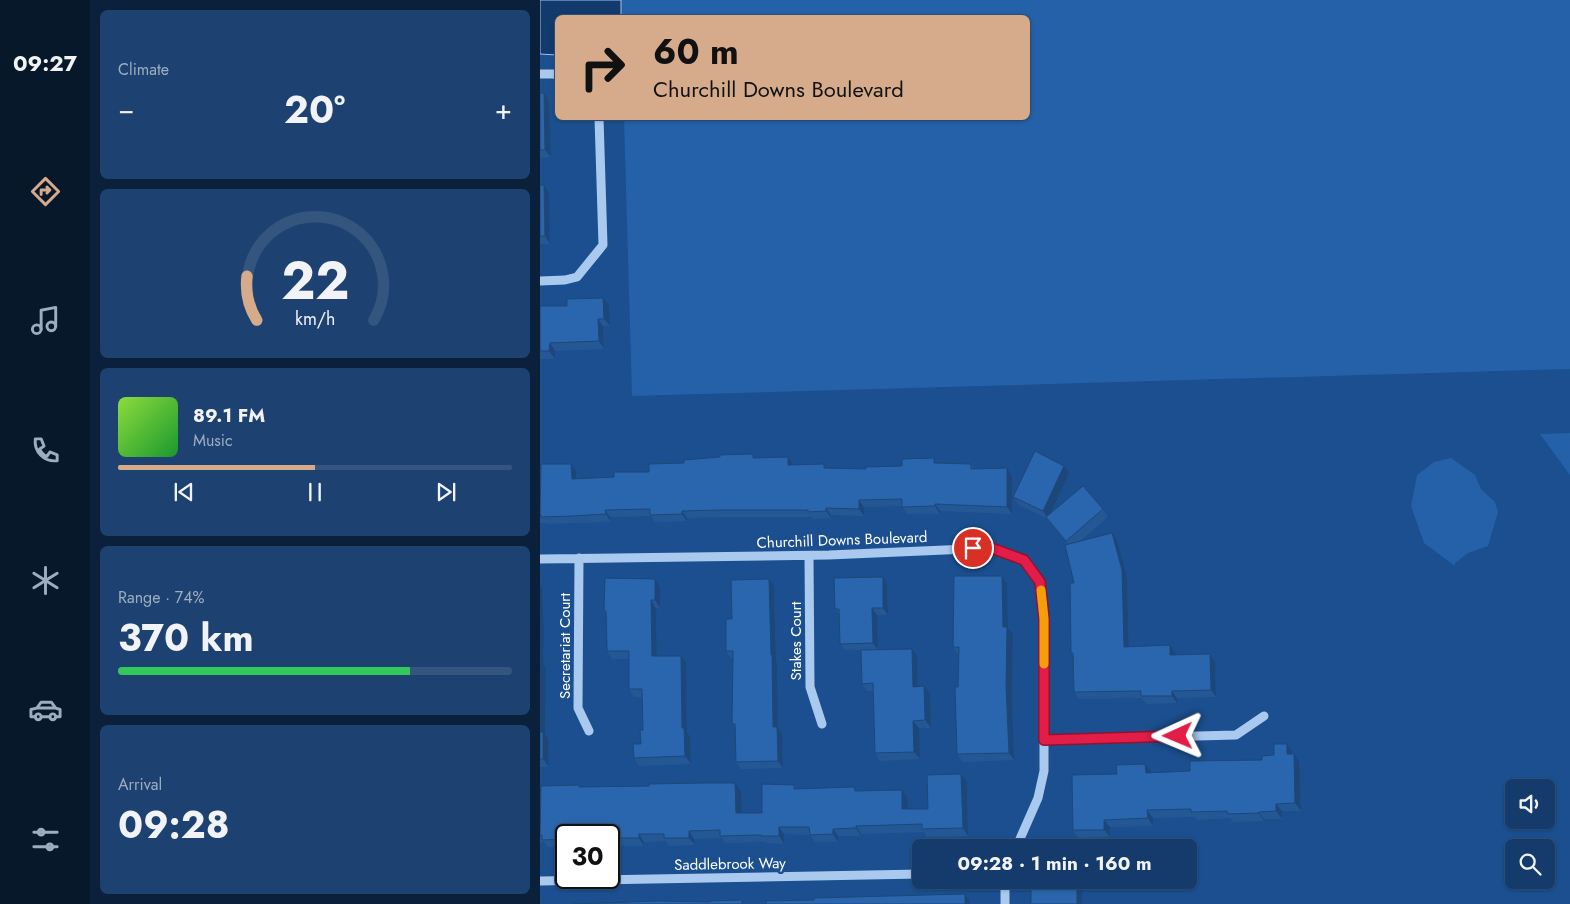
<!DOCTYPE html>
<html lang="en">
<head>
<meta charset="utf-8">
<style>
  body { margin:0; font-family:Jost,sans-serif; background:#1d4271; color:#f1f3f6; height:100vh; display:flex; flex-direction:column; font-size:19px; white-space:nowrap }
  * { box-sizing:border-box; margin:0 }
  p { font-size:16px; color:#9dadc1 }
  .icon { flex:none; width:28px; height:28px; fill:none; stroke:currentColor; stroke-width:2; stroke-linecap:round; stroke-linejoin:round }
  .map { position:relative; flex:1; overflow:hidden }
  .panel { display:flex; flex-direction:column; gap:10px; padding:10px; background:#0b203b; width:450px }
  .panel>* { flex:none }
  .banner { position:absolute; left:15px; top:15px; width:475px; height:105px; border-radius:8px; box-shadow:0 1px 4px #0004,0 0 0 1px #33557e; background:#d6ab8b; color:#111; overflow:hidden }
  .buttons { position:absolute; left:965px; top:779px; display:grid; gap:10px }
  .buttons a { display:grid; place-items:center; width:50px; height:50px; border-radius:8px; background:#143b6b; box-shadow:0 1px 4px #0004,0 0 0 1px #33557e; font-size:25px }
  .speed { position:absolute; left:15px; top:824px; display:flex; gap:10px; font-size:25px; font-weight:700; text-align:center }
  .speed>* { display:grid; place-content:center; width:65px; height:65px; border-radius:50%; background:#143b6b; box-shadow:0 1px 4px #0004,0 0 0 1px #33557e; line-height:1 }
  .speed .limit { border:2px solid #111; border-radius:8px; background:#fff; color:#111 }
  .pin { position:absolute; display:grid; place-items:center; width:42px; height:42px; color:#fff; margin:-21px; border:2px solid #fff; border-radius:50%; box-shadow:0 1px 5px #0007 }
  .me { position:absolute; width:55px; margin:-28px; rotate:269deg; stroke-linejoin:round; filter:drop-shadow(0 0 4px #0008) }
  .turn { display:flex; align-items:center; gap:18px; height:105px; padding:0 15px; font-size:22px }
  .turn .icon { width:65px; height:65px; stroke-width:2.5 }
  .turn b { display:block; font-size:35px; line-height:42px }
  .big { font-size:38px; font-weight:700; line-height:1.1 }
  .panel .card { flex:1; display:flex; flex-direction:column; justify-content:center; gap:8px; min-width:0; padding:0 18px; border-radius:8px; background:#1d4271 }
  .panel .dial { align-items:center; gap:0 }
  .dial svg { height:130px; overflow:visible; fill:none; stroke:#33557e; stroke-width:7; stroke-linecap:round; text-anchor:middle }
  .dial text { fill:#f1f3f6; stroke:none }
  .song { display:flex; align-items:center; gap:15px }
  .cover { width:60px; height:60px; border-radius:8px; background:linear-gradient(135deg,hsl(90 70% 55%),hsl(130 70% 35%)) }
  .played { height:5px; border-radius:2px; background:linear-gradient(90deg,#d6ab8b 50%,#33557e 50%) }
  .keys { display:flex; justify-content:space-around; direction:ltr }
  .heat { display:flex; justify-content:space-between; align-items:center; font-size:28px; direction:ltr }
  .charge { height:8px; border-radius:4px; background:linear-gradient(90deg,#34c759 74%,#33557e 0) }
  .trip { position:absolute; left:372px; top:839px; width:285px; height:50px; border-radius:8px; background:#143b6b; box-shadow:0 1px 4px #0004,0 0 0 1px #33557e; font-weight:700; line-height:50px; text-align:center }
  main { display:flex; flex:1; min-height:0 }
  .tabs { display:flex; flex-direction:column; width:90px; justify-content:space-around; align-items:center; background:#08182b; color:#9dadc1 }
  .tabs .icon { width:35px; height:35px }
  .tabs .selected { color:#d6ab8b }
  .tabs b { font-size:22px; color:#f1f3f6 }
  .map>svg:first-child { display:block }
  .green { fill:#2461a8 }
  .water { fill:#123a6d; stroke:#9cc4f0 }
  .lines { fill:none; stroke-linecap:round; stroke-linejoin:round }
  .minor { stroke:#a9c9ee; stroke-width:9 }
  .wall { fill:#245895 }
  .shaded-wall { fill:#1d4779 }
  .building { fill:#2a66ad; stroke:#1d4779 }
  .route-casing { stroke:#92132f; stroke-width:12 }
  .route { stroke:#e11d48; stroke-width:9 }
  .slow { stroke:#f59e0b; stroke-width:9 }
  .labels { text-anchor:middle; stroke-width:5; stroke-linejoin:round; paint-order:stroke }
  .street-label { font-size:15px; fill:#fff; stroke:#1b4f8f }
</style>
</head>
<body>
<main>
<nav class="tabs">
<b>09:27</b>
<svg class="icon selected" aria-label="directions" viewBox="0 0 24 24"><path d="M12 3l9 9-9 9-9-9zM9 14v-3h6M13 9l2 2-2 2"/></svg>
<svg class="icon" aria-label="music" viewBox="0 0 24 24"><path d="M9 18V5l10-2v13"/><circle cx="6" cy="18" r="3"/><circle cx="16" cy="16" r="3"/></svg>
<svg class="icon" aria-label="phone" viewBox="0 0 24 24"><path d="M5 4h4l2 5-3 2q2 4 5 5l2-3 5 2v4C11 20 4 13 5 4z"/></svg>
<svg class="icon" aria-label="climate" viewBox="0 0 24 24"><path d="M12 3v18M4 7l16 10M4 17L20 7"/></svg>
<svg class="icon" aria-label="car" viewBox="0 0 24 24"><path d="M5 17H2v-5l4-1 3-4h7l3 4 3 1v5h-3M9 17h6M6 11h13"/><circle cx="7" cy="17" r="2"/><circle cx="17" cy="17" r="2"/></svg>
<svg class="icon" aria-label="filters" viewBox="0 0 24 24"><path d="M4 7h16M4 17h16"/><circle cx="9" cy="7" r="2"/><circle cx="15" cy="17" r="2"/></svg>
</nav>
<section class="panel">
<div class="card"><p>Climate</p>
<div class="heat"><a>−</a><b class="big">20°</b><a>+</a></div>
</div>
<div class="card dial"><svg viewBox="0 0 100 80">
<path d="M14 69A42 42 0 1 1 86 69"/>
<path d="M14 69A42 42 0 0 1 8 42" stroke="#d6ab8b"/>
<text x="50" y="56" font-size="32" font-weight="700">22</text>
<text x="50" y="72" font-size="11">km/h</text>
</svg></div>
<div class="card">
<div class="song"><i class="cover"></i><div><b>89.1 FM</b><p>Music</p></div></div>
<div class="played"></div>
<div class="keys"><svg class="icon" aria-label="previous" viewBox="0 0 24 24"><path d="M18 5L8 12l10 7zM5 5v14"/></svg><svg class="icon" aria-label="pause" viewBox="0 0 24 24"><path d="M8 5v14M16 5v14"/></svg><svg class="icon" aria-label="next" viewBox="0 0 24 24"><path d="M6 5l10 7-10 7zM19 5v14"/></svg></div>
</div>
<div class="card"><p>Range · 74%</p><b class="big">370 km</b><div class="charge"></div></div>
<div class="card"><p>Arrival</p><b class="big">09:28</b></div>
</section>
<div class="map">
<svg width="1030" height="904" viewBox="0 0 1030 904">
  <rect width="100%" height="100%" fill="#1b4f8f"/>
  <path class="green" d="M81,0h949v369l-938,27 -8,-278h404v-100h-407z
    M1030,433v42l-30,-41z
    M911,458l24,17 6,14 14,13 3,10 -10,34 -20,7 -13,10v3l-31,-23 -13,-37 6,-31 17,-13z"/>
  <path class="water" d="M0,0h81v17l-63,1 -1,37 -17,-1z"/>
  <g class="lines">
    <path class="minor" d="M0,74h13l5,1
      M0,281l25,-1 12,-3 26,-32 -4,-127
      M269,556l1,131 12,37
      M39,558l-1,150 11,23
      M0,559l289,-4 162,-7 34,12 15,22 4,37v152l-6,27 -22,50
      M504,740l192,-5 28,-19
      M0,881l381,-7
      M465,904v-24"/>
  </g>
  <path class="wall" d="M0,93l9,8 2,56 -11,1z
    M0,185h4l5,8 1,51h-10z
    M69,305l1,21h-7l1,23 -49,2v8h-15v-53h27z
    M215,458l38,7 34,3 39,1 72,-6 33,1 4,5 32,-1 5,8v38l-72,-3v3h-33l-5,-8 -38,1v9l-33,-1v3l-18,1 -1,-2h-85l-40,1v3l-32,1 -4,-6 -41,1 1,5 -34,1 -31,1v-1h-6v-54l36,2 1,8 37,-2 35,-5 35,-9z
    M529,473l-18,40 52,-4 5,8 -29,25 38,-2 10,37 2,70 46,5v3l40,7 1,35 -39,1v5l-31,1 -4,-6 -63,1 -5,-7 -1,-36 -2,-3 3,-70 -6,-39 -22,-26 -27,-13 -6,-8z
    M462,576l5,7 1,45 5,6 -1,59 2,67 -51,2 -6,-8 1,-100 -5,-7z
    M347,584l1,31h-11l1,35h-33l-5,-6v-28l-5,-7z
    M0,585l2,2 2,44 -1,33 3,4 -1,67 3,4 1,28h-9z
    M234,586l2,75 1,2 1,64 4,7 1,34 -42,1 -5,-7v-33l-4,-5 1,-66h-2l-5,-7 6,-32z
    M120,587v21h-4l1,48h24l5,7 1,70 3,3 1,28 -52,2 -5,-8 7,-14 2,-14 -1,-33h-8l-5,-8v-30h-17l-5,-8 -1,-37 -2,-3z
    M377,656l1,31 12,7 1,34h-12l1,31 -40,2 -5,-8 -2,-62h-6l-5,-7z
    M747,744l5,7v3l7,7 2,50h-19v8h-18v2l-31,1 -3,-4 -33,2 -2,-3 -42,1v8l-43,1v10l-32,1 -5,-8 44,-56 28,-10 6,7v2l39,-2 72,-11 12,-5z
    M427,782l1,54 -41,1 -3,-5 -63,2v2h-23v6h-23l-5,-7 -26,-1v10l-18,-1 -1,-1 -40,1 -3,-5 -28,1 1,6 -26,1 -3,-5 -22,1v4h-30l-5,-7v-4h-43v12h-19l-3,-5 -4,1v-46l41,-10 68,-1 86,-3 6,8v22h21l32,-28 3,4 60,2 45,-1 5,7v12h21z"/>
  <path class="shaded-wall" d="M4,93l5,8 2,56 -6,-7z
    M4,185l5,8 1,51 -5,-8z
    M63,298l6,7 1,21 -6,-7z
    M58,319l5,7 1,23 -5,-8z
    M10,343l5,8v8l-6,-8z
    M248,457l5,7v8l-5,-7z
    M31,464l5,7 1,15 -5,-7z
    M524,466l5,7 -21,46 -5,-8z
    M467,468l5,8v38l-5,-7z
    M319,500l5,7v9l-5,-7z
    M395,504l5,7v3l-5,-8z
    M286,508l5,7v3l-5,-7z
    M65,510l5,7 1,5 -5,-8z
    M142,511l5,7v3l-5,-7z
    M572,533l5,7 10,37 2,77 -5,-7z
    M462,576l5,7 1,45 5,6 -1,59 2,67 -5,-7 -6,-126z
    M343,577l4,7 1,31 -5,-7z
    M115,579l5,8v21l-5,-8z
    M229,579l5,7 2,75 1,2 1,64 4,7 1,34 -5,-7 -5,-34z
    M0,585l2,2 2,44 -1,33 3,4 -1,67 3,4 1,28 -6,-8 -3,-26z
    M111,600l5,8 1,56 -5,-8z
    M332,608l5,7 1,35 -5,-7z
    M630,645l5,7 1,10 -6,-7z
    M372,649l5,7 1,38 -5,-7z
    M670,654l5,8 1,35 -5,-7z
    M141,656l5,7 1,70 3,3 1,28 -6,-8 -3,-28z
    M384,686l6,8 1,34 -6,-8z
    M632,691l5,7v5l-5,-7z
    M373,721l6,7 1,31 -6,-7z
    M747,744l5,7v10l-5,-7z
    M754,754l5,7 2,50 -6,-8z
    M605,764l6,7v10l-5,-8z
    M421,774l6,8 1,54 -5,-8z
    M195,783l6,8 1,30 -6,-8z
    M362,790l5,7 1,20 -6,-8z
    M736,804l6,7v8l-6,-8z
    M607,810l6,8v8l-5,-8z
    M719,812l5,7v2l-5,-8z
    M564,820l6,7v10l-6,-7z
    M316,826l5,8v2l-5,-8z
    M239,827l5,7v10l-5,-8z
    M293,829l5,7v6l-5,-8z
    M149,831l5,8 1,6 -6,-7z
    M99,834l5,8v4l-5,-8z
    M537,880h6l-1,24h-5z
    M425,894l5,8v2h-5z"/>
  <path class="building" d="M0,93h4l1,57h-5z
    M0,185h4l1,51h-5z
    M63,298l1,21h-6l1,22 -49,2 -1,8h-9v-45h27v-7z
    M495,451l29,15 -21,45 -30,-14z
    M213,454v4l35,-1v8l36,-1v4l42,1 -1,-2 37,-1v-7l32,-1v5l37,1v5l36,-1v39l-72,-3v2l-33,1v-8l-43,1v9l-33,-1v3l-18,1v-2h-86l-40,1v3l-32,1v-6l-45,1 1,4 -34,2 -31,1v-2h-1l1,-51h30l1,15 42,-2v-5h35v-8l35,-1v-3l36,-3v-2z
    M543,486l20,23 -37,32 -20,-24z
    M572,533l10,37 2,77 46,-2v10l40,-1 1,36 -39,1v5h-31v-5l-67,1 -1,-39h-2l-1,-70h4l-9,-38z
    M414,576h48l1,51h4l-1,59 3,67 -52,1 -2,-67h3l1,-40h-6z
    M343,577v31h-11l1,35 -33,1 -1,-35h-4l-1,-31z
    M65,578l50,1v21h-4l1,56h29l1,72h2l1,28 -51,2 -1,-14h8l-1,-14h3l-1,-41h-13v-38h-22l-1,-40h-2z
    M229,579l2,76h1l1,72h4l1,34 -42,1 -1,-38h-3l1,-73h-7v-32h6l-1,-39z
    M372,649l1,38 11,-1 1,34 -12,1 1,31 -39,1 -2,-70 -11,1 -1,-34z
    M0,660h1l-1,37z
    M0,732h3v27h-3z
    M734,744h13v10h7l1,49 -19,1v7l-17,1v1l-31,1 -1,-3 -36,1v-3l-44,1 1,8 -44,2v10h-31l-1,-55 45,-1 -1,-9 29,-1 1,9 44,-2v-10l72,-1v-4l12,-1z
    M421,774l2,54 -41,1v-5l-66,2v2l-23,1v5l-23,1 -1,-8h-30v9h-18v-1l-41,1v-6l-31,1v7h-25v-4h-25v4h-30v-7l-28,1v3h-15v4l-24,1v-5h-2l1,-49 38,-1v2l70,-1v-2l55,-1h31l1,30h26v-29l32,1v4l60,-2 1,4 47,-1v19h26l-1,-34z
    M491,880h46v24h-46z
    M425,894v10h-199v-3l48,-1v-2l39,-1z
    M202,900v4h-169l84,-3 53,1v-1z"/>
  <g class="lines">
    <g class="route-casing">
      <path id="route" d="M433,548h18l33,12 16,22 4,37v121l134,-4"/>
    </g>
    <use href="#route" class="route"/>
    <path class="slow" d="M501,590l3,29v45"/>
  </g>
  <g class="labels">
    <g class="street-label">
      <text transform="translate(302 540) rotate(-2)" y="5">Churchill Downs Boulevard</text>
      <text transform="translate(256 641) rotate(-90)" y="5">Stakes Court</text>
      <text transform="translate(25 646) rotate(-90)" y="5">Secretariat Court</text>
      <text transform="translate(190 864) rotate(-1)" y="5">Saddlebrook Way</text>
    </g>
  </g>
</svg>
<div class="buttons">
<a><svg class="icon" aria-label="sound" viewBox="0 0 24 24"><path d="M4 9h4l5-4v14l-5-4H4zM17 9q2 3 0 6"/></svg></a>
<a><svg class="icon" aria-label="search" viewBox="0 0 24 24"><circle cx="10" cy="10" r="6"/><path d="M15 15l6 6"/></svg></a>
</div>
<div class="speed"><div class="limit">30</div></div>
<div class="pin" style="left:433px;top:548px;background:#d93025"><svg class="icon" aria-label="arrive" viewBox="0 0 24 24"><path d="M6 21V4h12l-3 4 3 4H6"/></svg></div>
<svg class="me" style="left:638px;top:736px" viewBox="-20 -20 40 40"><path d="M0-17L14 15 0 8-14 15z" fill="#e11d48" stroke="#fff" stroke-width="4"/></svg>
<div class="trip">09:28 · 1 min · 160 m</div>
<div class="banner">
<div class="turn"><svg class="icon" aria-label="right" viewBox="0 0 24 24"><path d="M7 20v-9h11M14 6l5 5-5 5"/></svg><div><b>60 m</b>Churchill Downs Boulevard</div></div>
</div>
</div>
</main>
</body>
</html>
